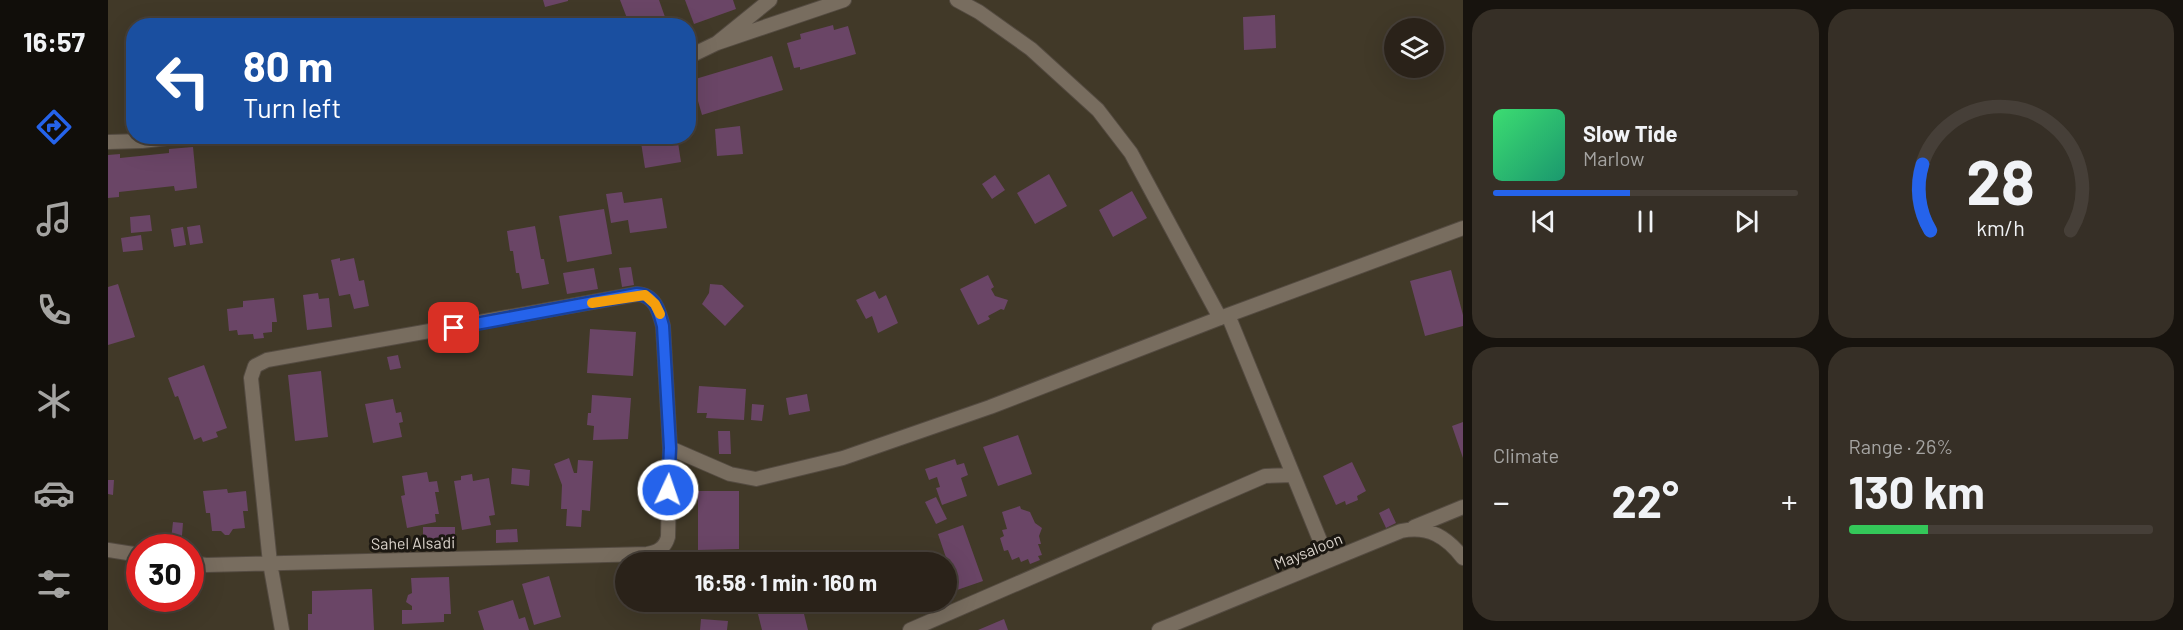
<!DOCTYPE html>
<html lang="en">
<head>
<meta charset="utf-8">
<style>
  body { margin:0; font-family:Barlow,sans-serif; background:#362f26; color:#f1f3f6; height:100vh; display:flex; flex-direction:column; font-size:22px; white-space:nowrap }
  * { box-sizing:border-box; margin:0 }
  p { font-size:20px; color:#a5a4a2 }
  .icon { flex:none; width:33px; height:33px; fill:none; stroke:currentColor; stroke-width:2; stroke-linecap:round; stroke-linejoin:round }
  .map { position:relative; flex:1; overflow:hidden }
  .panel { display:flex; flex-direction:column; gap:9px; padding:9px; background:#17130e; width:720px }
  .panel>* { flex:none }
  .hud { position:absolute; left:18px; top:18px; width:570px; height:126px; border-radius:24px; box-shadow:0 6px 24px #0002,0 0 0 2px #463f38; background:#1a4fa0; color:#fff; overflow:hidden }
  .tools { position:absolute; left:1276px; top:18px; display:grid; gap:12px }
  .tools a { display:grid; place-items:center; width:60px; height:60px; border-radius:50%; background:#2a2219; box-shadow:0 6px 24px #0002,0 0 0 2px #463f38; font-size:30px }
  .speed { position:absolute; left:18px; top:534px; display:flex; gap:12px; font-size:30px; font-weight:700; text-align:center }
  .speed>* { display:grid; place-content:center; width:78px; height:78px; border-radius:50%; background:#2a2219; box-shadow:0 6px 24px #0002,0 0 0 2px #463f38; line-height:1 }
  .speed .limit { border:9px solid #d22; background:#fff; color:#111 }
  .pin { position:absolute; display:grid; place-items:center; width:51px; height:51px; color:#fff; margin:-26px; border-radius:12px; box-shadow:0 3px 9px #0006 }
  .me { position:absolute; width:66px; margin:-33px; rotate:3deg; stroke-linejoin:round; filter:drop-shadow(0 0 4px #0008) }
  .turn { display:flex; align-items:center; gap:21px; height:126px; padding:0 18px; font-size:27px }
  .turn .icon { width:78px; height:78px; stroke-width:2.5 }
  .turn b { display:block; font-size:42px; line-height:51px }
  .big { font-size:45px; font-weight:700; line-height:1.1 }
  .panel .tile { flex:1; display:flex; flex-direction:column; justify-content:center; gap:9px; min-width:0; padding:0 21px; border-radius:24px; background:#362f26 }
  .panel .dial { align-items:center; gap:0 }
  .dial svg { height:156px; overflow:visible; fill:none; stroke:#463f38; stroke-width:7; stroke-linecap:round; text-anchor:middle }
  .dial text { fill:#f1f3f6; stroke:none }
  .song { display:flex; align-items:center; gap:18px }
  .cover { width:72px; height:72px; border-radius:9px; background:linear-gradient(135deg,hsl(140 70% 55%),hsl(160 70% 35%)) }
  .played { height:6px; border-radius:3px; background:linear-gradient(90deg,#2563eb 45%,#463f38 45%) }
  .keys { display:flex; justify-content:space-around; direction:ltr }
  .heat { display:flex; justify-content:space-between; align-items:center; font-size:33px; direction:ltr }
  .charge { height:9px; border-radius:4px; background:linear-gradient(90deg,#34c759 26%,#463f38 0) }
  .panel .tiles { flex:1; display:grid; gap:9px; grid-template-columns:repeat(2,1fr) }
  .trip { position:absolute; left:507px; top:552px; width:342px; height:60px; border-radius:30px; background:#2a2219; box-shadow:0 6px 24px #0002,0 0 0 2px #463f38; font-weight:700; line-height:60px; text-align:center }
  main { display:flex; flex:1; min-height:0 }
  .menu { display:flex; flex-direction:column; width:108px; justify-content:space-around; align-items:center; background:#110e0a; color:#a5a4a2 }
  .menu .icon { width:42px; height:42px }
  .menu .active { color:#2563eb }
  .menu b { font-size:27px; color:#f1f3f6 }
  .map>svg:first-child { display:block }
  .commercial { fill:#413928; fill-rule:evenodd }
  .building { fill:#6a4566 }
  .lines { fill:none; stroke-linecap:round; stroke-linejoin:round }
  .minor-casing { stroke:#544b41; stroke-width:16 }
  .minor { stroke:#786d5f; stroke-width:14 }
  .route-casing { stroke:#184099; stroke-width:15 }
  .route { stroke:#2563eb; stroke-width:10 }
  .slow { stroke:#f59e0b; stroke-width:10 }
  .labels { text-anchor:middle; stroke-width:6; stroke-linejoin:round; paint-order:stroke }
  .street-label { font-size:16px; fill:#dcd5cd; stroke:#1b1711 }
</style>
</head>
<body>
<main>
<nav class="menu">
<b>16:57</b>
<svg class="icon active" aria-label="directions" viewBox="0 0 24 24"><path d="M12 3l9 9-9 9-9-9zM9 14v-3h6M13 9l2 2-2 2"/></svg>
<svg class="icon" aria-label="music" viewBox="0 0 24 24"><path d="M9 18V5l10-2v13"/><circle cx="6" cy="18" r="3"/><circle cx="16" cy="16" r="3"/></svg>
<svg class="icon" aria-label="phone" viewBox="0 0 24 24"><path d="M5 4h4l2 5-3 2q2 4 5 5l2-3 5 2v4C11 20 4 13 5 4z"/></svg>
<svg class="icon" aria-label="climate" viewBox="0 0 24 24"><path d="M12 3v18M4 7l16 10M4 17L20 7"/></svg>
<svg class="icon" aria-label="car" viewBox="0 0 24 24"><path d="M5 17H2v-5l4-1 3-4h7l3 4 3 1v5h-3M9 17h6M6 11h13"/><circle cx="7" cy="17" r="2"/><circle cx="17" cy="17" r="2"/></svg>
<svg class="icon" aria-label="filters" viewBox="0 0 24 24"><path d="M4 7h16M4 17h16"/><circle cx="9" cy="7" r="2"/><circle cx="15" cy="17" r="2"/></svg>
</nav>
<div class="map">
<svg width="1355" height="630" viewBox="0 0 1355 630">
  <rect width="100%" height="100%" fill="#382e21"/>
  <path class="commercial" d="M0,0h1355v630h-1355zM26,26h554v110h-554zM1287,28h39v40h-39zM32,548h50v50h-50zM518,562h320v40h-320z"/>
  <path class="building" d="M435,0h25v1l-23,6z
    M512,0h39l6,17 -21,9h-14z
    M577,0h48l3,9 -42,15z
    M1167,15l1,33 -32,2 -1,-33z
    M423,19l1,7h-32v-2z
    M725,25l1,5 14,-4 8,28 -56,16v-3l-6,1 -7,-25 14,-4 -1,-5z
    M664,56l11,34 -81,25 -10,-35z
    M632,126l3,28 -26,2 -2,-27z
    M532,136h37l4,26 -36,6z
    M85,147l4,41 -22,3 -1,-5 -55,6v5l-11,1v-43l12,-1v4l49,-5v-4z
    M941,174l18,32 -32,18 -18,-31z
    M887,175l10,15 -13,9 -10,-15z
    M1024,191l15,27 -34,19 -14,-27z
    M514,192l2,11 38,-5 5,30 -37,5 -2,-13 -17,3 -5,-29z
    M496,209l8,45 -45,8 -8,-46z
    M42,215l2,16 -21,2 -1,-16z
    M92,225l3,18 -13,2 -3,-18z
    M427,226l6,33h3l5,25 -27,5 -3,-16h-3l-3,-22h-3l-3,-20z
    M75,227l3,18 -12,2 -3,-18z
    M33,235l2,15 -20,2 -2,-14z
    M232,258v3l14,-3 5,23 5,-1 5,26 -15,3 -4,-15 -11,2 -8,-36z
    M523,267l3,18 -12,2 -3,-19z
    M486,268l4,21 -31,5 -4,-21z
    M1343,270l12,45v11l-38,10 -15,-55z
    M880,275l6,12 -3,2 4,7 13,4 -4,10 -3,-1 -13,7 2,3 -12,6 -18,-36z
    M10,284l17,53 -27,8v-58z
    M602,284l12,1 22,21 -19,20 -23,-22 7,-11z
    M767,291l4,8 7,-4 12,28 -20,10 -6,-17 -6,3 -10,-19z
    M210,293l1,6 10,-1 3,29 -25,3 -4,-35z
    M166,298l3,24h-5v10l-9,1 1,5 -10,1 -1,-5 -15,1 -1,-5 -8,1 -2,-22 16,-2v-6z
    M482,329l46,3 -3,44 -46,-3z
    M290,355l3,13 -11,2 -3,-13z
    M96,365l23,63 -11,4 2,5 -15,5 -2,-5 -7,3 -16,-44 -3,1 -7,-19z
    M213,371l7,66 -33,4 -7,-66z
    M591,386l47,3 -2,31 -38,-2 1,-5h-10z
    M699,394l3,17 -21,4 -3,-17z
    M484,395l39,3 -3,41 -35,1 1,-14 -7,-1 1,-12h3z
    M285,399l3,14 5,-1 2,10 -4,1 3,14 -29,6 -8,-39z
    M644,404l12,1 -2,16 -11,-1z
    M1355,422v36l-11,-32z
    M610,431h12l1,23h-12z
    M910,435l14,39 -34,12 -15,-39z
    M461,458l5,15h3l1,-13 15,1 -3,50 -8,-1 -1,17 -15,-1 1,-17h-6l1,-24 -8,-21z
    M847,459l2,6 7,-2 4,12 -7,3 6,18 -25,9 -6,-17 4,-1 -3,-10 -8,3 -4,-11z
    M1244,462l14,29 -9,5 1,4 -12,5 -1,-4 -9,4 -13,-29z
    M404,468l18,2 -1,16 -18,-2z
    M319,472l2,10 8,-1 2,11h-4l4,22h-4l1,8 -29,6 -6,-32 4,-1 -3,-19z
    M364,474l1,7 16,-3 6,37 -6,1 2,9 -29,5 -8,-49 7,-1v-4z
    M0,480h6l-1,15 -5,-1z
    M119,489l1,4 18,-2 2,20h-5l2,17 -12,1 -4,6h-4l-4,-4h-9l-2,-18h-4l-3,-22z
    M590,491h41v58l-41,1z
    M828,497l11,22 -11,5 -11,-22z
    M912,506l1,3 9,3 5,11 7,5 -3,8 2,8h-3l4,11 -4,1 2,4 -10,4 -2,-5 -7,3 -2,-5 -7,3 -4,-10 -4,1 -4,-13 4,-2 -2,-6 5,-1 -5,-17z
    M1281,508l7,15 -10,5 -7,-15z
    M65,522l10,1 -2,25h-11z
    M855,525l20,56 -26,9 -19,-56z
    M315,527h32v17h-32z
    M409,529l1,13 -22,1v-13z
    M799,552l4,10h-17l-2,-5z
    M615,558l25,3v1h-25z
    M441,576l12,41 -27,8 -12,-41z
    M341,577l2,37h-7v8l-42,2v-14h10v-4l-6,-4 2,-7 4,-2 -1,-15z
    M264,589l2,41h-66v-16h4v-23z
    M405,600l6,19 6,-2 4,13h-45l-6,-19z
    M688,602h5l7,28h-46l-5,-20z
    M593,619l27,2 -1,9h-27z
    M896,619l4,11h-30z"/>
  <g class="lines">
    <g class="minor-casing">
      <path id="minor" d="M849,0l22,12 52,37 67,61 33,43 89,165
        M609,43l127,-43
        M580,57l29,-14 53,-43
        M0,142l34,-1 41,-5
        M1120,315l100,245
        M562,448l60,26 26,5 87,-21 147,-51 230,-89 243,-90
        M1306,527l49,-20
        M0,550l32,5
        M82,563l16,2 441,-11c11,-2 18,-6 21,-17l2,-89 -7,-122c-4,-15 -8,-31 -26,-32l-370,66 -12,6 -4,12 19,185 12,67
        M802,630l355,-154 28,-1
        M1051,630l242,-99c27,-6 46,6 62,27"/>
    </g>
    <use href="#minor" class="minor"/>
  </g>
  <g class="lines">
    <g class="route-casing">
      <path id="route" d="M346,328l183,-34c18,1 22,17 26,32l7,122 -2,42"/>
    </g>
    <use href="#route" class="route"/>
    <path class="slow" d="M484,303l53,-8 10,9 5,10"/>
  </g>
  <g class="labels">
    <g class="street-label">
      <text transform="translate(305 543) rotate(-1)" y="6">Sahel Alsa'di</text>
      <text transform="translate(1200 551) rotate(-22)" y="6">Maysaloon</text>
    </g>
  </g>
</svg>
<div class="tools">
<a><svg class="icon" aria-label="layers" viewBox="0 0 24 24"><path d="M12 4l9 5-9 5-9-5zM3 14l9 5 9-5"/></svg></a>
</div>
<div class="speed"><div class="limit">30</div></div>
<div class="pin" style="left:346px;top:328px;background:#d93025"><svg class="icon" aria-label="arrive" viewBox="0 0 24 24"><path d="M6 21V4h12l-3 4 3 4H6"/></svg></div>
<svg class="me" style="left:560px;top:490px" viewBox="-20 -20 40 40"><circle r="17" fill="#2563eb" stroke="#fff" stroke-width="3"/><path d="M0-11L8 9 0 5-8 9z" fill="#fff"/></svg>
<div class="trip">16:58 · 1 min · 160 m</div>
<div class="hud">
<div class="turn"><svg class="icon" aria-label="left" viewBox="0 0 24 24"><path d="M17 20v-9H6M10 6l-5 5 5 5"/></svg><div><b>80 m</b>Turn left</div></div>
</div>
</div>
<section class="panel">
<div class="tiles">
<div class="tile">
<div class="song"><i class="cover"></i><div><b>Slow Tide</b><p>Marlow</p></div></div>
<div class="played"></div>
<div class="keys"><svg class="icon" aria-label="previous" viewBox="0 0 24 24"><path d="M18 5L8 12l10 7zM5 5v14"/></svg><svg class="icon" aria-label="pause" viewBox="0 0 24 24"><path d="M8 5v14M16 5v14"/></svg><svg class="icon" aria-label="next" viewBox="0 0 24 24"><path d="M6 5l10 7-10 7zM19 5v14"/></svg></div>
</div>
<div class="tile dial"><svg viewBox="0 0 100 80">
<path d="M14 69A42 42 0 1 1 86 69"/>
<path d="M14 69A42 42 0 0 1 10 35" stroke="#2563eb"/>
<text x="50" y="56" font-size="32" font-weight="700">28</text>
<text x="50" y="72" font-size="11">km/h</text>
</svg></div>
<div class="tile"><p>Climate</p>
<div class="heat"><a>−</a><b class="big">22°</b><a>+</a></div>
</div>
<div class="tile"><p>Range · 26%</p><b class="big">130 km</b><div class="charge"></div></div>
</div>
</section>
</main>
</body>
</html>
